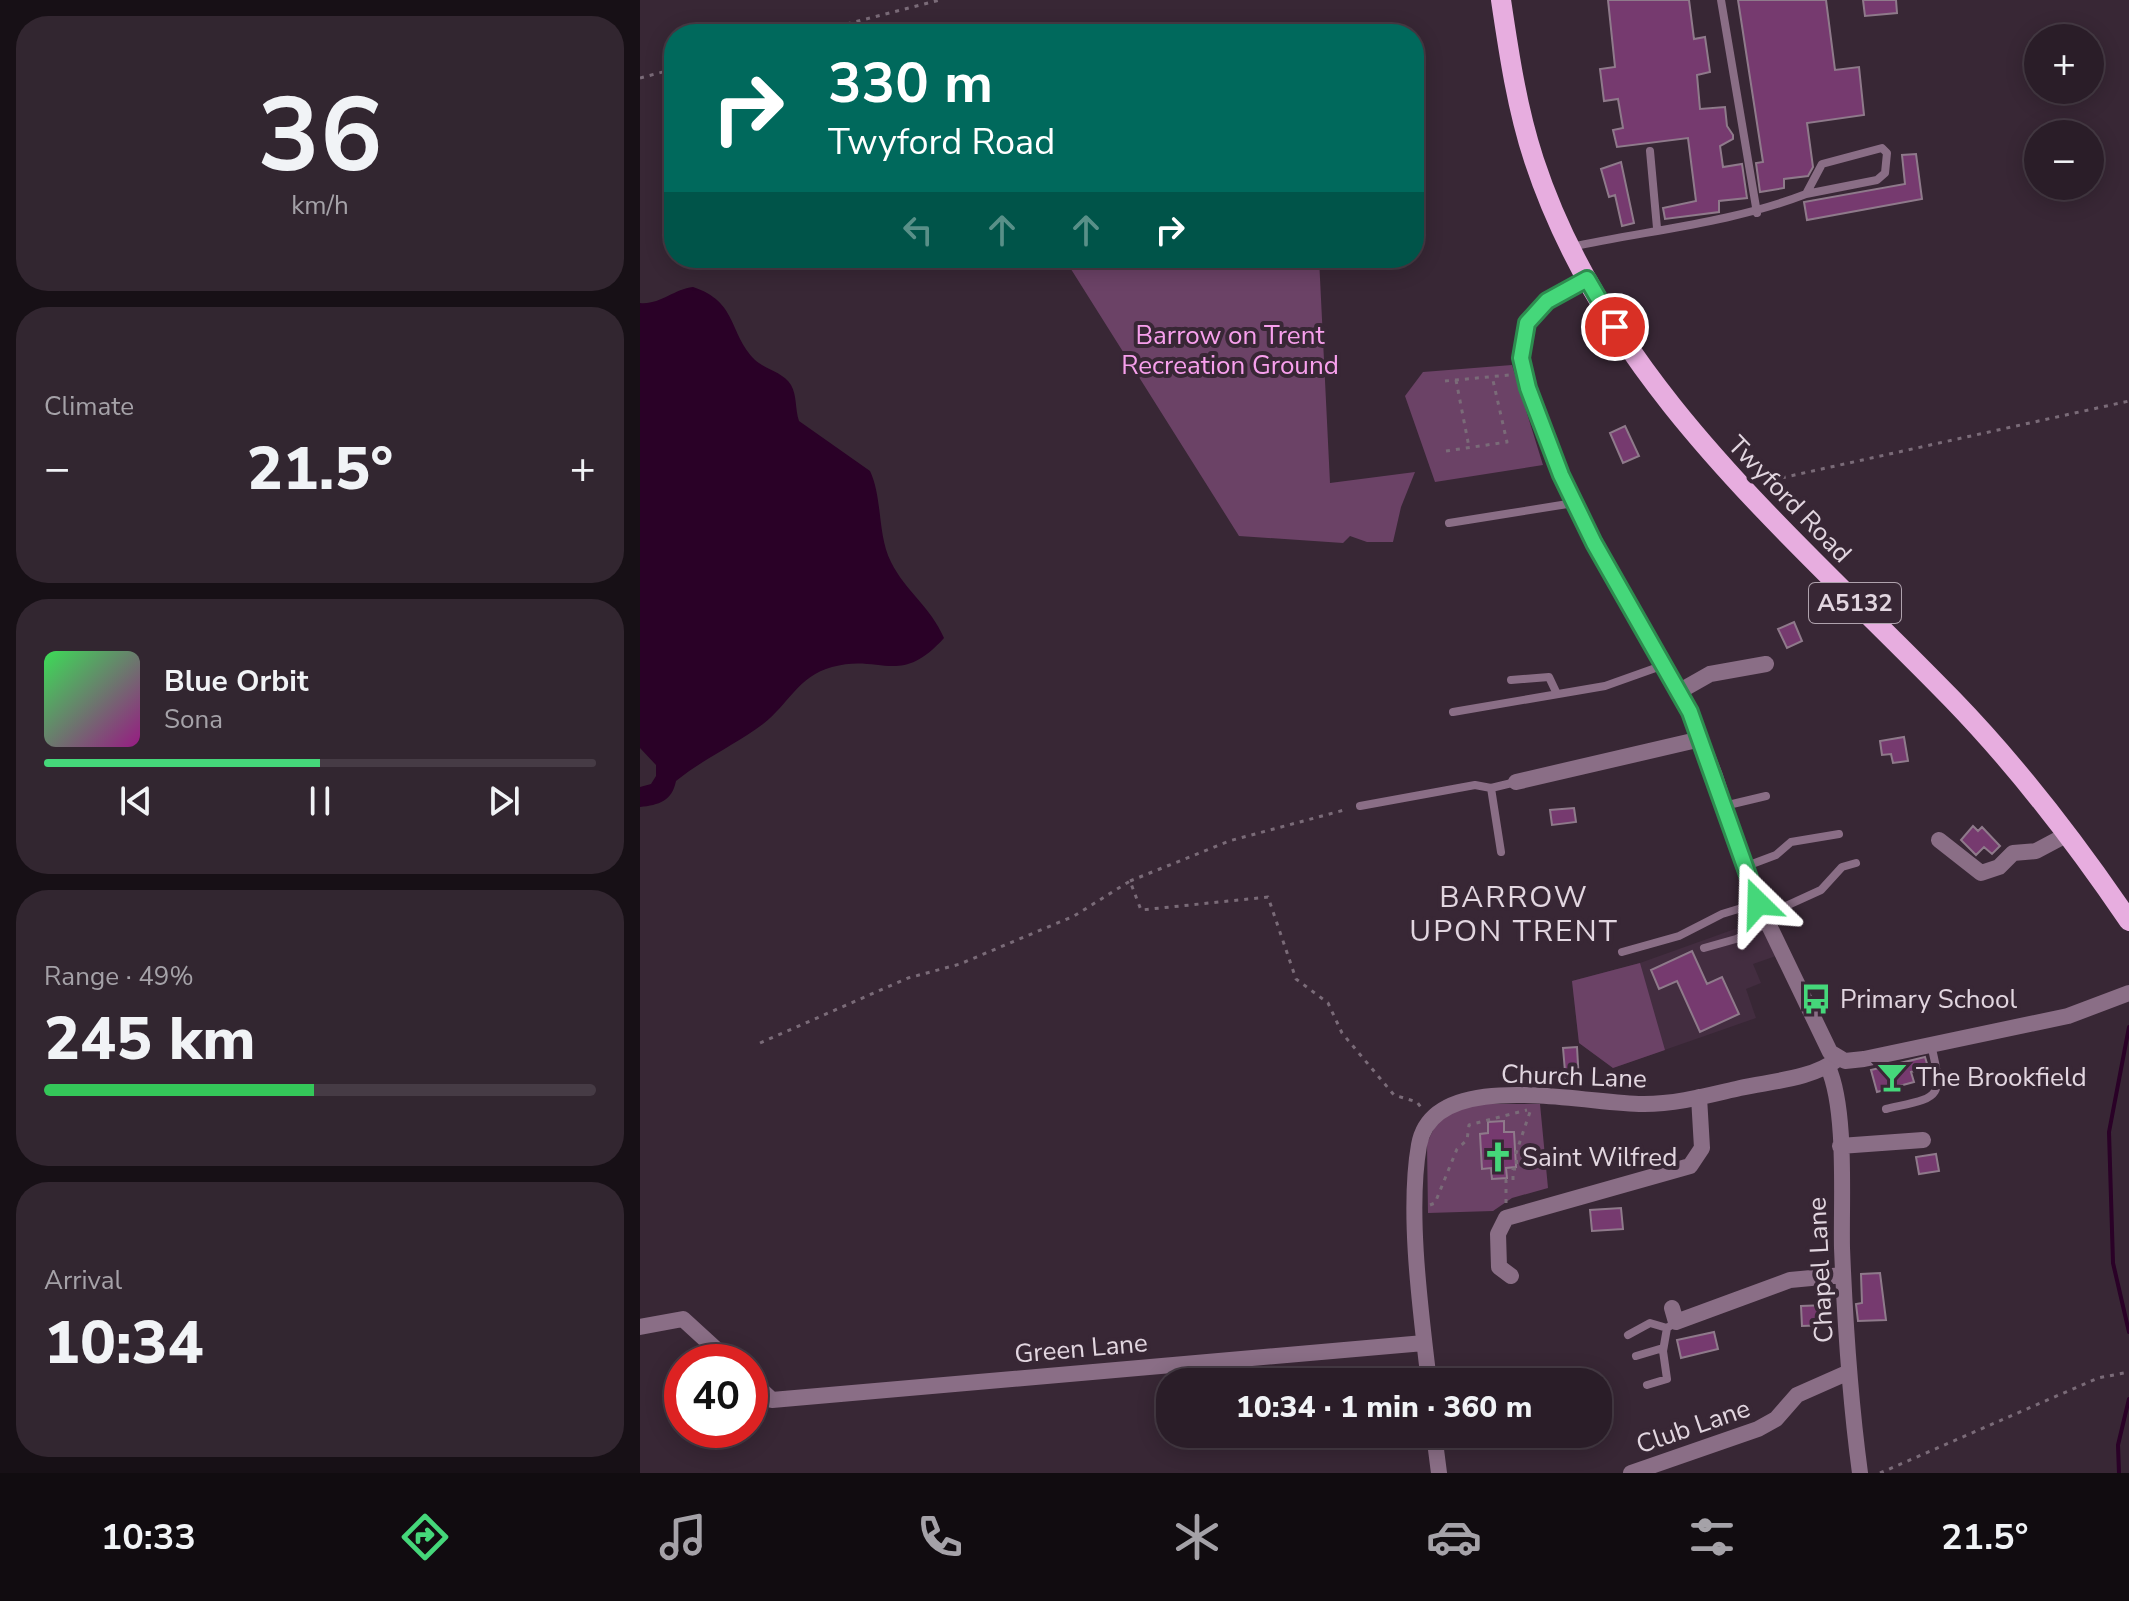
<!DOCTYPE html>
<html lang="en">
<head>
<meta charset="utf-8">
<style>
  body { margin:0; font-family:"Nunito Sans",sans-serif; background:#322630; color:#f1f3f6; height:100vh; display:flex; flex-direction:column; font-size:30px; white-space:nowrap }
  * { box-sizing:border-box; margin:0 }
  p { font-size:26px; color:#a5a2a8 }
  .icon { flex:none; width:44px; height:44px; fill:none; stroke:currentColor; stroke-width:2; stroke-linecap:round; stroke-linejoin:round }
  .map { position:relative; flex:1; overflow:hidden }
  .sheet { display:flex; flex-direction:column; gap:16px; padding:16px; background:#171016; width:640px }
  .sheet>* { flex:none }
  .hud { position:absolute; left:24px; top:24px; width:760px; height:244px; border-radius:32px; box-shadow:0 4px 20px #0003,0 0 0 2px #463b45; background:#00695c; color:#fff; overflow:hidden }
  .fabs { position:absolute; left:1384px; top:24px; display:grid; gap:16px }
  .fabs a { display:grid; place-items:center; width:80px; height:80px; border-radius:50%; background:#2a1d28; box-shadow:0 4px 20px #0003,0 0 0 2px #463b45; font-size:40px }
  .speed { position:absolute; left:24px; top:1344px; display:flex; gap:16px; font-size:40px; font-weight:700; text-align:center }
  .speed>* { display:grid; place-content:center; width:104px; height:104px; border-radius:50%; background:#2a1d28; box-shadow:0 4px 20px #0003,0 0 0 2px #463b45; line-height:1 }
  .speed .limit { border:12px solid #d22; background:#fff; color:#111 }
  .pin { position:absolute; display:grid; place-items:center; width:68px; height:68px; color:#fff; margin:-34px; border:4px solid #fff; border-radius:50%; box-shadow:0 2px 8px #0007 }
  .me { position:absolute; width:88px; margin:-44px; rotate:338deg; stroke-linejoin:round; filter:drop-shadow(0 0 6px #0008) }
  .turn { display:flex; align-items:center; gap:28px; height:168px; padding:0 32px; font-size:36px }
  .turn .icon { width:104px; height:104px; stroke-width:2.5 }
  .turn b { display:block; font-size:56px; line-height:68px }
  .lanes { display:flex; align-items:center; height:76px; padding:0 32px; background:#0003; justify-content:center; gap:40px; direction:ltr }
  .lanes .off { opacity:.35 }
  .big { font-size:60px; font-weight:800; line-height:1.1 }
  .sheet .card { flex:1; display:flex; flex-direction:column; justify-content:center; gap:12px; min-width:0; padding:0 28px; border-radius:32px; background:#322630 }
  .sheet .dial { align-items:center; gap:0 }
  .dial b { font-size:104px; line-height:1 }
  .song { display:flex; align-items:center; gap:24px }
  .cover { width:96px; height:96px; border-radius:12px; background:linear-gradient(135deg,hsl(130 70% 55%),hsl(310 70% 35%)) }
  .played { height:8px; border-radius:4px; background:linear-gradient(90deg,#45d77a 50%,#463b45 50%) }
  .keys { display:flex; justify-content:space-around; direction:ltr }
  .heat { display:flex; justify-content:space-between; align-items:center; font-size:44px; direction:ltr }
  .charge { height:12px; border-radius:6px; background:linear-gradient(90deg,#34c759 49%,#463b45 0) }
  .trip { position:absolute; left:516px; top:1368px; width:456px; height:80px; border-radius:32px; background:#2a1d28; box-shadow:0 4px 20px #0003,0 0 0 2px #463b45; font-weight:800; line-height:80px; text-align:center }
  .menu { display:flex; height:128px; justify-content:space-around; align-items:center; background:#110c10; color:#a5a2a8 }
  .menu .icon { width:56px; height:56px }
  .menu .selected { color:#45d77a }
  .menu b { font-size:36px; color:#f1f3f6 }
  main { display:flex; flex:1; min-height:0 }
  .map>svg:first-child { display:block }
  .built { fill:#432d40 }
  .green { fill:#6b4266 }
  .water { fill:#2a0127 }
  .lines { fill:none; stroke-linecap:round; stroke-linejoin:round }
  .stream { stroke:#2a0127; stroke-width:4 }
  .building { fill:#763a6f; stroke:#8f7a8b; stroke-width:2 }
  .path { stroke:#7a6b78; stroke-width:3; stroke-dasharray:4 6; stroke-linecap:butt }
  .service { stroke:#8a6e86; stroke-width:8 }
  .minor { stroke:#8a6e86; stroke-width:16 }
  .tertiary { stroke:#8a6e86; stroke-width:16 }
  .primary { stroke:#e7addf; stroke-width:20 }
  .route-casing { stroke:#2d8c4f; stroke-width:20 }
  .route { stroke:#45d77a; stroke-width:14 }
  .labels { text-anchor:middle; stroke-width:8; stroke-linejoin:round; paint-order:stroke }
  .shield { fill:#382735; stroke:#afa2ad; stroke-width:2 }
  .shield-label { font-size:24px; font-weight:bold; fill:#e2d6e0 }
  .park-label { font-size:26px; fill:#f8a0ed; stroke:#382735 }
  .street-label { font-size:26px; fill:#e2d6e0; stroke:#382735 }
  .poi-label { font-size:26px; fill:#e2d6e0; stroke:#382735; text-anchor:start }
  .quarter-label { font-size:30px; letter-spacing:2px; fill:#e2d6e0; stroke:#382735 }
</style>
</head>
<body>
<main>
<section class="sheet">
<div class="card dial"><b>36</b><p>km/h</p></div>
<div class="card"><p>Climate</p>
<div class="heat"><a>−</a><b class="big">21.5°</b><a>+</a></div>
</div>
<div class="card">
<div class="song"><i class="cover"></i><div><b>Blue Orbit</b><p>Sona</p></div></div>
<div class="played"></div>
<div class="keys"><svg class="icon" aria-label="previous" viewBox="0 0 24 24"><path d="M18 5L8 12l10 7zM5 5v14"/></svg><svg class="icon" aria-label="pause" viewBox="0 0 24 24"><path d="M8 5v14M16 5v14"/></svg><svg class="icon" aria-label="next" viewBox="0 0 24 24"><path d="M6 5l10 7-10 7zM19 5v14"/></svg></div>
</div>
<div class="card"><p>Range · 49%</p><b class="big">245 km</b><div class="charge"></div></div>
<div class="card"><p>Arrival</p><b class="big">10:34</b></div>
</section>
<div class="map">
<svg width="1489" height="1473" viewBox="0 0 1489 1473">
  <rect width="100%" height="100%" fill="#382735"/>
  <path class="built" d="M1120,920l16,36 -23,8 8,19 -15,6 10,29 -143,50 -34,-25 -7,-62 68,-18z"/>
  <path class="green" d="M424,258h255l11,225 85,-11 -14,35 -8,35h-26l-17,-6 -7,7 -104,-7z
    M872,365l31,100 -108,17 -30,-86 18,-24z
    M1000,963l25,87 -52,18 -34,-25 -7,-62z
    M828,1104h72l8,84 -36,10 -19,13 -65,2 -1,-70 11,-23z"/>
  <path class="water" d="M53,287c45,15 35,45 62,73 11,10 28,12 36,25 6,10 4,24 8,36l71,50c13,28 7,63 21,91 15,30 39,44 53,76 -45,50 -63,15 -112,29 -34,9 -43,37 -69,57 -28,21 -60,35 -87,57 -4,20 -17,24 -36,26v-20l11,-3 5,-8v-11l-16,-17v-445c20,2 34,-14 53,-16z"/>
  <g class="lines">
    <path class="stream" d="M1489,1027l-20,105 4,131 16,69
      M1479,1473l-1,-28 11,-46"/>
  </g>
  <path class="building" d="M968,0h81l5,39 11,-2 5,35 -13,3 3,34 25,-2 2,19 6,9v4l-13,7 3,21 19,-3 5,34 -28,3v11l-54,7 -2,-11 33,-7 -8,-63 -71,9 -4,-17 10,-2 -5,-29 -14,2 -4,-32 15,-2z
    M1098,0h88l9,70 24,-3 5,48 -57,8 6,44 -5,9 -24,3v9l-24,4 -4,-29 7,-1z
    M1223,0h33l1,13 -32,3z
    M1276,154l6,45 -115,21 -3,-18 101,-18 -3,-29z
    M981,162l13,61 -12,3 -7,-31 -6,2 -8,-28z
    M985,426l14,30 -16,7 -13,-30z
    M1154,622l8,19 -15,7 -9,-19z
    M1264,737l4,24 -15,2 -2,-9 -9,1 -2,-14z
    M934,808l2,14 -24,3 -2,-15z
    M1333,826l5,5 4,-4 18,19 -8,8 -8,-7 -8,8 -15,-15z
    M1052,951l15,33 15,-7 17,37 -39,18 -23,-51 -18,8 -8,-19z
    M937,1047l2,35 -13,1 -3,-35z
    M1285,1057l3,10 -17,5 3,10 -37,10 -6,-22z
    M864,1121v11h10l2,35 -10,1 1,10 -15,1 -1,-11 -9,1 -2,-35 8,-1v-11z
    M1296,1154l3,17 -20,3 -3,-17z
    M981,1208l2,21 -31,2 -2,-21z
    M1240,1273l6,47 -28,1 -2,-17 6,-1 -1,-29z
    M1187,1305l1,20 -26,1 -1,-20z
    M1074,1332l4,17 -37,9 -4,-18z"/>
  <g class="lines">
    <path class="path" d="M168,34l132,-34
      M0,78l34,-9
      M816,380l13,67
      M805,381l64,-6
      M806,451l61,-9 -15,-66
      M1132,480l357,-79
      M490,881l99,-40 119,-32
      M120,1043l148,-65 52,-14 114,-48 56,-35 11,29 127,-13 28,82 32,24 14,30 52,62 23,7 6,8
      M866,1203v-23h7v-11h4l-1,-16 14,-41
      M790,1205l5,-2 22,-54 10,-9 2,-15 58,-15
      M1240,1473l218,-95 31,-6"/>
    <path class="service" d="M1081,0l36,213
      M1010,151l7,77
      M931,247c79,-17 160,-24 235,-53l16,-30 60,-16 5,5 -2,20 -8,7 -71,14
      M809,523l125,-20
      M871,680l38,-3 8,17
      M813,712l152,-26 59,-21
      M720,806l115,-21 16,3
      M1084,806l42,-10
      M861,852l-10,-64 25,-6
      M1104,867l32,-12 15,-13 48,-8
      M1124,916l57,-26 21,-23 14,-4
      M1064,948l32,-9 31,-15
      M982,952l57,-16 43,-22 36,-11
      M1246,1109c52,-12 59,-8 45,-64
      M988,1335l22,-12 17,5
      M996,1356l27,-8
      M1007,1385l20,-6 -4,-28 4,-23 9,-6"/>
    <path class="minor" d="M1040,691l30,-17 56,-10
      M876,782l185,-43
      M1299,840l42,33 18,-6 14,-14 23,-2 32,-17
      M1188,1067c19,43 13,132 14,181 3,75 8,151 18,225
      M1200,1146l83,-6
      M871,1276l-12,-9 -1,-33 8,-16 184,-52 12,-18 -3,-51
      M1032,1308l4,14 114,-42 53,-5
      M0,1327l43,-8 47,43
      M110,1380l22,20 652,-57
      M789,1382c-8,-69 -22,-169 -10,-237 14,-80 169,-40 225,-41 33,0 65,-9 96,-16 32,-7 72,-9 98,-29
      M794,1434l5,39
      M991,1473l127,-44 18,-10 21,-24 52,-23"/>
    <path class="tertiary" d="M947,279l-40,22 -20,22 -6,35 7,30 33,87 33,68 96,169 25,64 36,112 79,164 15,9 19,-2 204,-43 61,-23"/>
    <path class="primary" d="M861,0c8,54 16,108 33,160 74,225 259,375 418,539 66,68 124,144 177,222"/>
  </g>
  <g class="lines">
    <g class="route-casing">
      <path id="route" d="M975,327l-28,-48 -40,22 -20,22 -6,35 7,30 33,87 33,68 96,169 68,191"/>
    </g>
    <use href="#route" class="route"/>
  </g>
  <defs>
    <g id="bus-bare" transform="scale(2.4)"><path d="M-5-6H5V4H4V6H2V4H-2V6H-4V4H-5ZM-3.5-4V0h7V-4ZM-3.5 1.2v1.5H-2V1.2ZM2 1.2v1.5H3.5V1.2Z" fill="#45d77a" stroke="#382735" stroke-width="2.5" paint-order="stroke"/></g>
    <g id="bar-bare" transform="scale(2.4)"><path d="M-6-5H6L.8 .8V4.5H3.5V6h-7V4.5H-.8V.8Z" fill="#45d77a" stroke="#382735" stroke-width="2.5" paint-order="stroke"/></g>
    <g id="church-bare" transform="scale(2.4)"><path d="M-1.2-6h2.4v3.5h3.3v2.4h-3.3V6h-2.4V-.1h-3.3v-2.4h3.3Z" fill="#45d77a" stroke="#382735" stroke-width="2.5" paint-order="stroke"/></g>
  </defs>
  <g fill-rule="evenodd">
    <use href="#bus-bare" x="1176" y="999"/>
    <use href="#bar-bare" x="1252" y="1077"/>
    <use href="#church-bare" x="858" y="1157"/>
  </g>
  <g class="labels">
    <rect class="shield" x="1169" y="583" width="92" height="40" rx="6"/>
    <g class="shield-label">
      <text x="1215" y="611">A5132</text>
    </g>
    <g class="park-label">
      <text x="590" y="344">Barrow on Trent<tspan x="590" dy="30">Recreation Ground</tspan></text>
    </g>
    <g class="street-label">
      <text transform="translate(1150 499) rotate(46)" y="9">Twyford Road</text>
      <text transform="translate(934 1076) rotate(2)" y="9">Church Lane</text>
      <text transform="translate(1180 1270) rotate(-93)" y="9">Chapel Lane</text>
      <text transform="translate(441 1348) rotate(-5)" y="9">Green Lane</text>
      <text transform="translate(1053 1426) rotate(-19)" y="9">Club Lane</text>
    </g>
    <g class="poi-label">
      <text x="1200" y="1008">Primary School</text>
      <text x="1276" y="1086">The Brookfield</text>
      <text x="882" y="1166">Saint Wilfred</text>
    </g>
    <g class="quarter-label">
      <text x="874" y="907">BARROW<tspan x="874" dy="34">UPON TRENT</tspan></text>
    </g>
  </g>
</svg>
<div class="fabs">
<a>+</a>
<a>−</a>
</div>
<div class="speed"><div class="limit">40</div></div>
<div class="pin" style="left:975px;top:327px;background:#d93025"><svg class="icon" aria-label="arrive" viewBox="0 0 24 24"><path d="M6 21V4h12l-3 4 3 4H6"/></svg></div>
<svg class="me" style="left:1118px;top:903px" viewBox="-20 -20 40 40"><path d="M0-17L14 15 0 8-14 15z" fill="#45d77a" stroke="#fff" stroke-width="4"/></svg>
<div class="trip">10:34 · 1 min · 360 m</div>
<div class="hud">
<div class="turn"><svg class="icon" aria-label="right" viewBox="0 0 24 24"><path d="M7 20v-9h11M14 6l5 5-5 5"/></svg><div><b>330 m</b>Twyford Road</div></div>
<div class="lanes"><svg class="icon off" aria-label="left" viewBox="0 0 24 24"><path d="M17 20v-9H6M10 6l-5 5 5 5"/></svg><svg class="icon off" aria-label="ahead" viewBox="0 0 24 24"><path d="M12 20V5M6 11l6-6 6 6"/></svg><svg class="icon off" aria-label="ahead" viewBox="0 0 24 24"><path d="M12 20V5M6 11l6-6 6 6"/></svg><svg class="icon" aria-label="right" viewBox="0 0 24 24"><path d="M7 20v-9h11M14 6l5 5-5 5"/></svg></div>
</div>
</div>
</main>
<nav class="menu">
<b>10:33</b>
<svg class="icon selected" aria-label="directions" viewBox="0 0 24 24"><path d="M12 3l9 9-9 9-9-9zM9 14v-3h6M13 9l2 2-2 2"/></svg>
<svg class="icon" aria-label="music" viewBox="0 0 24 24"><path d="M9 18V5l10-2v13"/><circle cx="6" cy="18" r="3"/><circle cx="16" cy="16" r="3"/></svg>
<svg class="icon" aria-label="phone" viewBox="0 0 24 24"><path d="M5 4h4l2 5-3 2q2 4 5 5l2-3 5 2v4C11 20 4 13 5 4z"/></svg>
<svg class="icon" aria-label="climate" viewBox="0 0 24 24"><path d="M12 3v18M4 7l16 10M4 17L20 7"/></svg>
<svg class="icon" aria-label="car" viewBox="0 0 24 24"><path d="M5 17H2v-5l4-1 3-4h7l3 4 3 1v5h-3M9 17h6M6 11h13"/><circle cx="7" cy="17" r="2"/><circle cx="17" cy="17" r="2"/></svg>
<svg class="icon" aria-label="filters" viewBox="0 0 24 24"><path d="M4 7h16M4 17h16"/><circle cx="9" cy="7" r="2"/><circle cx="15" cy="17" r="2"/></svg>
<b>21.5°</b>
</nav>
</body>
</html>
